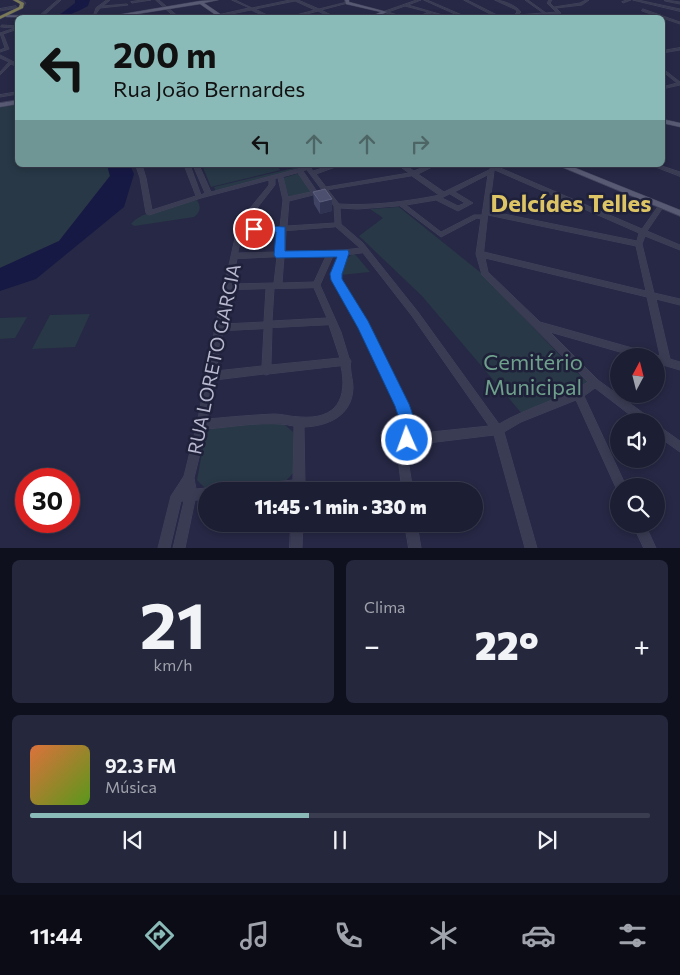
<!DOCTYPE html>
<html lang="pt">
<head>
<meta charset="utf-8">
<style>
  body { margin:0; font-family:Commissioner,sans-serif; background:#25273c; color:#f1f3f6; height:100vh; display:flex; flex-direction:column; font-size:19px; white-space:nowrap }
  * { box-sizing:border-box; margin:0 }
  p { font-size:16px; color:#a0a2ac }
  .icon { flex:none; width:28px; height:28px; fill:none; stroke:currentColor; stroke-width:2; stroke-linecap:round; stroke-linejoin:round }
  .map { position:relative; height:548px; overflow:hidden }
  .panel { display:flex; flex-direction:column; gap:12px; padding:12px; background:#0f101d; flex:1 }
  .panel>* { flex:none }
  .hud { position:absolute; left:15px; top:15px; width:650px; height:152px; border-radius:8px; box-shadow:0 2px 8px #0003,0 0 0 1px #3a3c4f; background:#8bbbb9; color:#111; overflow:hidden }
  .needle { width:32px; rotate:7deg }
  .controls { position:absolute; left:610px; top:348px; display:grid; gap:10px }
  .controls a { display:grid; place-items:center; width:55px; height:55px; border-radius:50%; background:#1c1e34; box-shadow:0 2px 8px #0003,0 0 0 1px #3a3c4f; font-size:25px }
  .speed { position:absolute; left:15px; top:468px; display:flex; gap:10px; font-size:25px; font-weight:700; text-align:center }
  .speed>* { display:grid; place-content:center; width:65px; height:65px; border-radius:50%; background:#1c1e34; box-shadow:0 2px 8px #0003,0 0 0 1px #3a3c4f; line-height:1 }
  .speed .limit { border:8px solid #d22; background:#fff; color:#111 }
  .pin { position:absolute; display:grid; place-items:center; width:42px; height:42px; color:#fff; margin:-21px; border:2px solid #fff; border-radius:50%; box-shadow:0 1px 5px #0007 }
  .me { position:absolute; width:55px; margin:-28px; rotate:358deg; stroke-linejoin:round; filter:drop-shadow(0 0 4px #0008) }
  .turn { display:flex; align-items:center; gap:18px; height:105px; padding:0 15px; font-size:22px }
  .turn .icon { width:65px; height:65px; stroke-width:2.5 }
  .turn b { display:block; font-size:35px; line-height:42px }
  .lanes { display:flex; align-items:center; height:48px; padding:0 15px; background:#0003; justify-content:center; gap:25px; direction:ltr }
  .lanes .off { opacity:.35 }
  .big { font-size:38px; font-weight:800; line-height:1.1 }
  .panel .card { flex:1; display:flex; flex-direction:column; justify-content:center; gap:8px; min-width:0; padding:0 18px; border-radius:8px; background:#25273c }
  .panel .dial { align-items:center; gap:0 }
  .dial b { font-size:65px; line-height:1 }
  .song { display:flex; align-items:center; gap:15px }
  .cover { width:60px; height:60px; border-radius:8px; background:linear-gradient(135deg,hsl(20 70% 55%),hsl(90 70% 35%)) }
  .played { height:5px; border-radius:2px; background:linear-gradient(90deg,#8bbbb9 45%,#3a3c4f 45%) }
  .keys { display:flex; justify-content:space-around; direction:ltr }
  .heat { display:flex; justify-content:space-between; align-items:center; font-size:28px; direction:ltr }
  .panel .tiles { flex:1; display:grid; gap:12px; grid-template-columns:1fr 1fr }
  .card:last-child { grid-column:span 2 }
  .trip { position:absolute; left:198px; top:482px; width:285px; height:50px; border-radius:25px; background:#1c1e34; box-shadow:0 2px 8px #0003,0 0 0 1px #3a3c4f; font-weight:800; line-height:50px; text-align:center }
  .menu { display:flex; height:80px; justify-content:space-around; align-items:center; background:#0b0c15; color:#a0a2ac }
  .menu .icon { width:35px; height:35px }
  .menu .selected { color:#8bbbb9 }
  .menu b { font-size:22px; color:#f1f3f6 }
  .map>svg:first-child { display:block }
  .green { fill:#283846 }
  .water { fill:#171945 }
  .lines { fill:none; stroke-linecap:round; stroke-linejoin:round }
  .minor-casing { stroke:#41425b; stroke-width:1 }
  .major-casing { stroke:#41425b; stroke-width:1 }
  .highway-casing { stroke:#42435c; stroke-width:1 }
  .minor { fill:#3a3c54; fill-rule:evenodd }
  .major { fill:#585a74; fill-rule:evenodd }
  .highway { fill:#7b7a57; fill-rule:evenodd }
  .wall { fill:#404363 }
  .shaded-wall { fill:#303352 }
  .building { fill:#4d4f6f; stroke:#5e607e }
  .route { fill:#1a73e8; stroke:#114b97 }
  .labels { text-anchor:middle; stroke-width:5; stroke-linejoin:round; paint-order:stroke }
  .street-label { font-size:19px; fill:#b8b8ce; stroke:#1f203a }
  .near-park-label { font-size:22px; fill:#6ea08c; stroke:#1f203a }
  .district-label { font-size:24px; font-weight:bold; fill:#ddc464; stroke:#1f203a }
</style>
</head>
<body>
<div class="map">
<svg width="680" height="548" viewBox="0 0 680 548">
  <rect width="100%" height="100%" fill="#262845"/>
  <path class="green" d="M17,104l1,61h89l3,11 -51,65 -59,27v-161z
    M202,165h75l3,5 -69,17z
    M302,166l3,3 -89,23 -2,-5z
    M300,173l12,20 -23,5 -6,-20z
    M197,200c4,7 4,12 -3,17l-60,9 -3,-2c9,-13 51,-20 66,-24z
    M399,207l81,65 95,99 14,11 -4,11 -62,22 -101,-119 -63,-60 24,-18 -13,-9z
    M354,253l16,19 -30,3c2,-11 5,-16 14,-22z
    M90,314l-15,33 -43,2 18,-34z
    M27,317l-12,21 -15,1v-21z
    M220,424h64l9,8 1,40 -9,10 -7,4 -73,2 -8,-8 8,-44 5,-7z"/>
  <path class="water" d="M75,0h15l-2,6c-13,7 -22,11 -36,12l10,-5 13,-10z
    M107,165h23l4,9 -10,33 -88,72 -36,12v-23l59,-27 51,-65z"/>
  <g class="lines">
    <g class="minor-casing">
      <path id="minor" d="M19,0h3l4,3 -3,4h-2l2,-4z
        M58,0h3l-20,18h-4z
        M107,0h3l-7,6 24,-2 1,1 -28,3 -7,10h-3l4,-4 2,-6z
        M142,0h9l-19,3 -1,-1z
        M156,0h3l21,18h-4z
        M232,0h3l17,8 38,-8h8l21,9 28,-7 1,1 -27,7 16,8h-5l-14,-7 -26,7h-7l30,-8 -20,-9 -40,8 18,9h-5l-17,-8 -39,8h-8l45,-10z
        M417,0h4l-13,5 45,13c-7,0 -14,-4 -21,-5 -5,0 -10,5 -16,5l12,-6 -23,-6 -17,6 19,6h-6l-18,-6z
        M424,0h3l42,18h-5z
        M464,0h3l36,18h-5z
        M495,0c7,0 21,5 26,12l-3,3 25,-2 -18,-13h3l18,13 10,-1 -9,-9 2,-3h3l-2,3 4,4 26,-4 6,-3h3l-7,5 -26,3 5,5 -2,1 -44,3 -2,-1 4,-4 -1,-2z
        M627,0h4l-8,3 -1,-1z
        M633,0h5l42,9v2z
        M665,0l15,2v2l-15,-3z
        M16,6l1,2 -17,3v-2z
        M643,9l37,13v2l-38,-13z
        M2,25l15,1 1,3 -15,5 6,15 -9,3v-2l5,-2 -5,-15 15,-5 -14,-1z
        M680,48v2l-18,3v-2z
        M0,55l18,9v3l-7,-3 -11,11v-3l9,-10 -9,-4z
        M662,68l18,14v3l-18,4v-2l15,-4 -15,-12z
        M18,92v2l-18,3v-2z
        M136,165h6l4,13 6,32 44,-14 -12,-31h6l11,30 4,-2 -12,-28h6l12,27 94,-25 -2,-2h6l4,6 19,-6h9l-25,9 10,13 83,-14 -11,-8h7l9,6 14,-6h8l-18,9 26,18 45,-22 3,-4 8,-1 -2,2 144,62 17,-24h4l1,1 -17,25 33,14v5l-35,-14 -3,8 12,49 26,6v6l-24,-6 14,60 10,3v8l-24,-7v-7h-3l3,-1 4,1 -13,-59 -162,-39 3,14 52,50 110,31 1,3h-17l-84,-24 48,48 52,38 1,3h-13l-43,-33 -11,8 42,90h-7v5l-2,-1 -41,-90 -55,22 -17,10 33,116h-12l-31,-113 -83,10 -2,21 4,25h-11l-3,-25 4,-39 -1,-9 -42,-91 -27,-47v-10l6,-14h-6l-13,29 21,47 8,26 2,3c-2,6 2,19 2,27 -1,28 -25,38 -49,39l1,58 -2,6h-62l2,-4 4,-2 46,-5 1,-54c-25,-6 -62,1 -88,3l-12,49 2,11 10,-1 4,3h-4v9h-11l-10,48h-12l11,-47h-3l-11,47h-12l13,-52 13,-20 13,-52 18,-96 22,-99 5,-11 27,-33v-5l-68,18 -52,17 -3,-2 -6,-35zM307,170l27,36 1,17 -48,3 2,-25 28,-7 1,-1 -15,-22zM495,170l144,63 -2,8 -148,-30 5,-40zM298,173l13,19 -23,5 -5,-20zM488,175l-6,40h-8l-33,17 -35,-27 30,-5 22,11 15,-8 -18,-11zM412,176l27,19 -4,1c-32,6 -64,10 -96,8l-11,-14zM278,178l5,22 -3,27h-36l3,-6 28,-36v-6zM450,194l15,9 -7,3 -16,-8zM400,206l41,31 36,-19 4,1 -5,35 6,21 106,107c-28,18 -60,25 -89,42l-81,-112 -55,-69 -22,-19 -1,-16 17,1zM488,215l148,31 10,45 -162,-39zM336,227l24,21 -16,2 -59,2 1,-21zM243,231h37l-2,21 -40,1zM363,253l49,63 77,110 -77,8 1,-7 -2,-12 -45,-92 -25,-43v-10l6,-15zM326,256l-12,26 -32,1 2,-26zM277,257l-3,26 -42,1 5,-25zM314,288l13,30 -55,3 2,-32zM266,289l-2,33 -40,2 6,-34zM329,325l11,33 -69,7 1,-37zM264,329l-2,37 -46,5 7,-40zM341,366c7,32 -4,54 -41,51 -9,0 -17,-3 -26,-3 -22,1 -44,3 -66,5l7,-39 49,-6 2,1 3,-1z
        M651,165h8l21,7v4z
        M656,424l24,17v11l-24,-17z
        M291,524h12l-1,24h-12z
        M405,524h12l4,24h-12z
        M633,524h12l11,24h-12z"/>
    </g>
    <g class="major-casing">
      <path id="major" d="M218,0l-14,3 22,15h-6l-20,-14 -88,14h-13l101,-17z
        M345,0h4v2l38,10 -13,6h-7l14,-6 -35,-8z
        M5,15l82,2 2,1 -83,-1z
        M18,100v4l-18,3v-4z
        M662,119l18,4v4l-18,-4z
        M557,165h11l112,45v6z"/>
    </g>
    <g class="highway-casing">
      <path id="highway" d="M13,0h5l6,3 -1,5 -23,11v-3l19,-9 1,-3z"/>
    </g>
    <use href="#minor" class="minor"/>
    <use href="#major" class="major"/>
    <use href="#highway" class="highway"/>
  </g>
  <path class="wall" d="M575,165h13l-4,3z
    M313,192l19,7v12l-12,3 -6,-10z"/>
  <path class="shaded-wall" d="M332,199v12l-12,3v-12z"/>
  <path class="building" d="M325,189l7,10 -12,3 -7,-10z"/>
  <path class="route" d="M254,225l31,2v24l63,-1 1,3 -7,21v5l26,42 41,83c5,13 9,28 3,41l-5,2 -6,-2 -2,-5v-22l-4,-12 -37,-78 -27,-48 -1,-6 7,-17 -61,1 -2,-3 2,-23 -25,-1 -2,-2z"/>
  <g class="labels">
    <g class="street-label">
      <text transform="translate(214 359) rotate(-78)" y="7">RUA LORETO GARCIA</text>
    </g>
    <g class="near-park-label">
      <text x="533" y="370">Cemitério<tspan x="533" dy="25">Municipal</tspan></text>
    </g>
    <g class="district-label">
      <text x="571" y="212">Delcídes Telles</text>
    </g>
  </g>
</svg>
<div class="controls">
<a><svg class="needle" viewBox="-14 -14 28 28"><path d="M0-13l5 13h-10z" fill="#e53935"/><path d="M0 13l5-13h-10z" fill="#a0a2ac"/></svg></a>
<a><svg class="icon" aria-label="sound" viewBox="0 0 24 24"><path d="M4 9h4l5-4v14l-5-4H4zM17 9q2 3 0 6"/></svg></a>
<a><svg class="icon" aria-label="search" viewBox="0 0 24 24"><circle cx="10" cy="10" r="6"/><path d="M15 15l6 6"/></svg></a>
</div>
<div class="speed"><div class="limit">30</div></div>
<div class="pin" style="left:254px;top:229px;background:#d93025"><svg class="icon" aria-label="arrive" viewBox="0 0 24 24"><path d="M6 21V4h12l-3 4 3 4H6"/></svg></div>
<svg class="me" style="left:407px;top:440px" viewBox="-20 -20 40 40"><circle r="17" fill="#1a73e8" stroke="#fff" stroke-width="3"/><path d="M0-11L8 9 0 5-8 9z" fill="#fff"/></svg>
<div class="trip">11:45 · 1 min · 330 m</div>
<div class="hud">
<div class="turn"><svg class="icon" aria-label="left" viewBox="0 0 24 24"><path d="M17 20v-9H6M10 6l-5 5 5 5"/></svg><div><b>200 m</b>Rua João Bernardes</div></div>
<div class="lanes"><svg class="icon" aria-label="left" viewBox="0 0 24 24"><path d="M17 20v-9H6M10 6l-5 5 5 5"/></svg><svg class="icon off" aria-label="ahead" viewBox="0 0 24 24"><path d="M12 20V5M6 11l6-6 6 6"/></svg><svg class="icon off" aria-label="ahead" viewBox="0 0 24 24"><path d="M12 20V5M6 11l6-6 6 6"/></svg><svg class="icon off" aria-label="right" viewBox="0 0 24 24"><path d="M7 20v-9h11M14 6l5 5-5 5"/></svg></div>
</div>
</div>
<section class="panel">
<div class="tiles">
<div class="card dial"><b>21</b><p>km/h</p></div>
<div class="card"><p>Clima</p>
<div class="heat"><a>−</a><b class="big">22°</b><a>+</a></div>
</div>
<div class="card">
<div class="song"><i class="cover"></i><div><b>92.3 FM</b><p>Música</p></div></div>
<div class="played"></div>
<div class="keys"><svg class="icon" aria-label="previous" viewBox="0 0 24 24"><path d="M18 5L8 12l10 7zM5 5v14"/></svg><svg class="icon" aria-label="pause" viewBox="0 0 24 24"><path d="M8 5v14M16 5v14"/></svg><svg class="icon" aria-label="next" viewBox="0 0 24 24"><path d="M6 5l10 7-10 7zM19 5v14"/></svg></div>
</div>
</div>
</section>
<nav class="menu">
<b>11:44</b>
<svg class="icon selected" aria-label="directions" viewBox="0 0 24 24"><path d="M12 3l9 9-9 9-9-9zM9 14v-3h6M13 9l2 2-2 2"/></svg>
<svg class="icon" aria-label="music" viewBox="0 0 24 24"><path d="M9 18V5l10-2v13"/><circle cx="6" cy="18" r="3"/><circle cx="16" cy="16" r="3"/></svg>
<svg class="icon" aria-label="phone" viewBox="0 0 24 24"><path d="M5 4h4l2 5-3 2q2 4 5 5l2-3 5 2v4C11 20 4 13 5 4z"/></svg>
<svg class="icon" aria-label="climate" viewBox="0 0 24 24"><path d="M12 3v18M4 7l16 10M4 17L20 7"/></svg>
<svg class="icon" aria-label="car" viewBox="0 0 24 24"><path d="M5 17H2v-5l4-1 3-4h7l3 4 3 1v5h-3M9 17h6M6 11h13"/><circle cx="7" cy="17" r="2"/><circle cx="17" cy="17" r="2"/></svg>
<svg class="icon" aria-label="filters" viewBox="0 0 24 24"><path d="M4 7h16M4 17h16"/><circle cx="9" cy="7" r="2"/><circle cx="15" cy="17" r="2"/></svg>
</nav>
</body>
</html>
